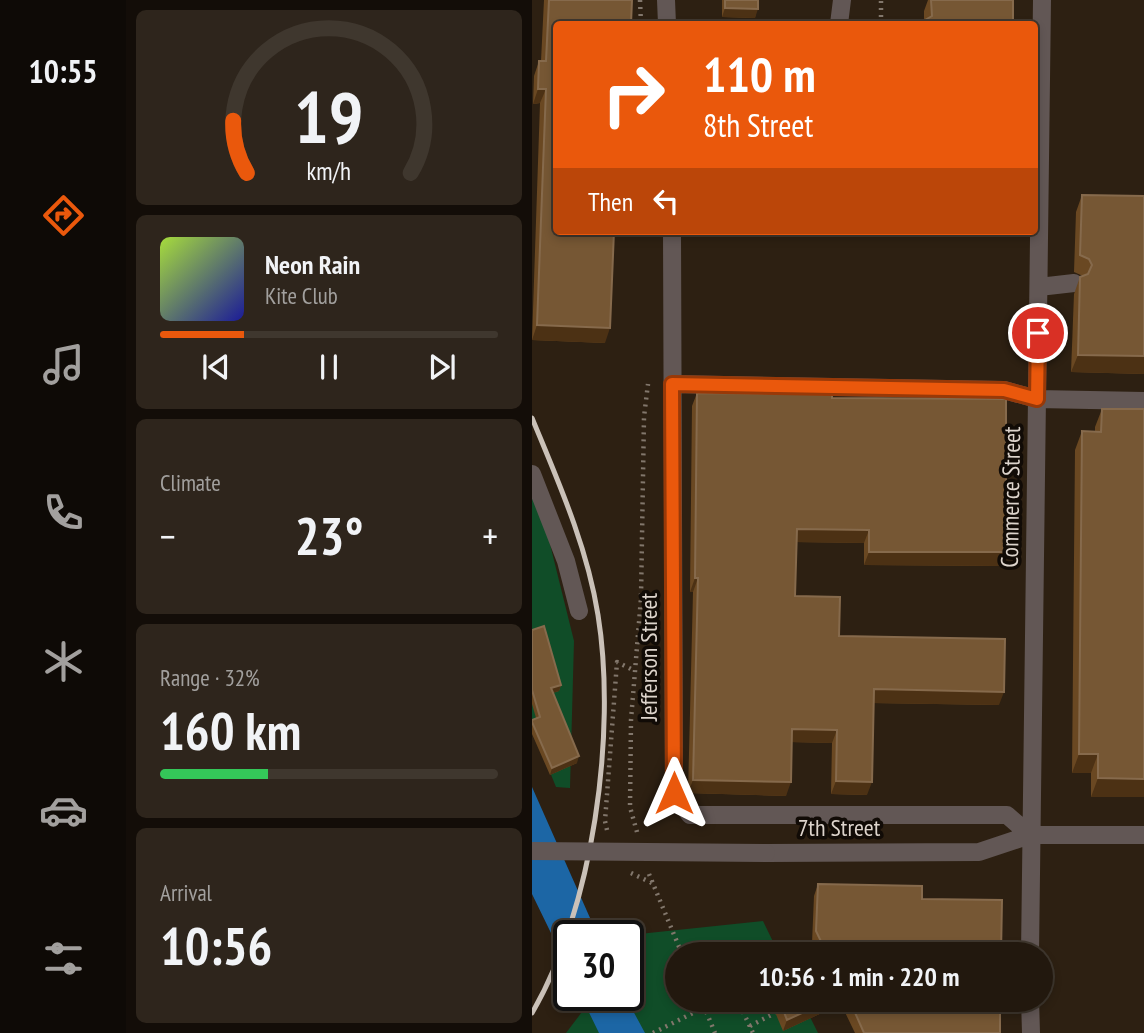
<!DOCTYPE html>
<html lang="en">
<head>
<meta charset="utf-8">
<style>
  body { margin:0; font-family:"PT Sans Narrow",sans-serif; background:#2e251c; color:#f1f3f6; height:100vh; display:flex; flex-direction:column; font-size:26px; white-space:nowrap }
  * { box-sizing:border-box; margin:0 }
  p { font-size:23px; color:#a2a09e }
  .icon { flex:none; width:38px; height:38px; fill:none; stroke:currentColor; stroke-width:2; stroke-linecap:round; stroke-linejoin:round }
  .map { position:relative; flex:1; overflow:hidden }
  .panel { display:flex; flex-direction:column; gap:10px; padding:10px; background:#130d08; width:406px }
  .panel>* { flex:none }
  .guide { position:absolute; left:21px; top:21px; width:485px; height:214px; border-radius:7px; box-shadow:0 4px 10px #0003,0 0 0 2px #3f372e; background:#ea580c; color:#fff; overflow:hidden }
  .speed { position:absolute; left:21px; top:920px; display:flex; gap:14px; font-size:35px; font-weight:700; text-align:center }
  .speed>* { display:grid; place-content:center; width:91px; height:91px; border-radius:50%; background:#22180e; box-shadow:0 4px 10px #0003,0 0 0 2px #3f372e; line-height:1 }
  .speed .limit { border:4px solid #111; border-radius:10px; background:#fff; color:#111 }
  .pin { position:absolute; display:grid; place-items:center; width:60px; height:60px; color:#fff; margin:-30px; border:4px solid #fff; border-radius:50%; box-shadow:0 2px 7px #0007 }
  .me { position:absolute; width:77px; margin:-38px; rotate:0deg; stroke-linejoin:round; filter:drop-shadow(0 0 5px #0008) }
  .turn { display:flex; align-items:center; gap:24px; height:147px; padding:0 35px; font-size:32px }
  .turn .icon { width:91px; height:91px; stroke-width:2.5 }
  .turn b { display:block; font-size:49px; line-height:60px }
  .then { display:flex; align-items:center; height:66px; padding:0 35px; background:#0003; gap:14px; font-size:26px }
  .big { font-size:52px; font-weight:700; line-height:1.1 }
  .panel .card { flex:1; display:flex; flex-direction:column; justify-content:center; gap:10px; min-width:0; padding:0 24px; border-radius:10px; background:#2e251c }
  .panel .dial { align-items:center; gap:0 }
  .dial svg { height:182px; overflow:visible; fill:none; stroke:#3f372e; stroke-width:7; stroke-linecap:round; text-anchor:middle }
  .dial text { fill:#f1f3f6; stroke:none }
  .song { display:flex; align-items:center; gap:21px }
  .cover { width:84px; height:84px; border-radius:10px; background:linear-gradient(135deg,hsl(80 70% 55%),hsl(240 70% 35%)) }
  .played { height:7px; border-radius:4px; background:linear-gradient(90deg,#ea580c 25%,#3f372e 25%) }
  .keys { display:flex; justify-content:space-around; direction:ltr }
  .heat { display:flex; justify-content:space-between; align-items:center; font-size:38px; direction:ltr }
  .charge { height:10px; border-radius:5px; background:linear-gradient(90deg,#34c759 32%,#3f372e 0) }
  .trip { position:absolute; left:133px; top:942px; width:388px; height:70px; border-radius:35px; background:#22180e; box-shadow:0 4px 10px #0003,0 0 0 2px #3f372e; font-weight:700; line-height:70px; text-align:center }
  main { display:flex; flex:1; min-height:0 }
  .dock { display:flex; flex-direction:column; width:126px; justify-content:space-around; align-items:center; background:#0e0a06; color:#a2a09e }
  .dock .icon { width:49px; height:49px }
  .dock .on { color:#ea580c }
  .dock b { font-size:32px; color:#f1f3f6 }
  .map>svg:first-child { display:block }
  .green { fill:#104d28 }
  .water { fill:#1c66a5 }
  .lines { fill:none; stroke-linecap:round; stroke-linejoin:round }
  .path { stroke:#82776c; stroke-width:4.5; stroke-dasharray:2 5; stroke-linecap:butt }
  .minor { stroke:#625755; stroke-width:18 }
  .rail { stroke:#cac1b8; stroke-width:5 }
  .minor-bridge { stroke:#625755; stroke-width:18 }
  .wall { fill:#6a4822 }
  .shaded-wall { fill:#4c3114 }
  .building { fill:#765734; stroke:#866a4c; stroke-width:2 }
  .route-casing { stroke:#983908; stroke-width:18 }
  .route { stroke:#ea580c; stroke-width:12 }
  .labels { text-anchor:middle; stroke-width:7; stroke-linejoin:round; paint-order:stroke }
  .street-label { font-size:24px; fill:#ddd4cc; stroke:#110b06 }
</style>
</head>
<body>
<main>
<nav class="dock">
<b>10:55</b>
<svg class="icon on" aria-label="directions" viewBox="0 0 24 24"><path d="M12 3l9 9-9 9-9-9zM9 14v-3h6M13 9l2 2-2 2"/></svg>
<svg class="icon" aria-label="music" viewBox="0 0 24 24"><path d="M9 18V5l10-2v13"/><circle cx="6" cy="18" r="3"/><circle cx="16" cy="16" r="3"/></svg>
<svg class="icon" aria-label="phone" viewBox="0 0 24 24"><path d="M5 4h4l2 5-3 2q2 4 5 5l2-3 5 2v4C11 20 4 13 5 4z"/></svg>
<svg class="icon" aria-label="climate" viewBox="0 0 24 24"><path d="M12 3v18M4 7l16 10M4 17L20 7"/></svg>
<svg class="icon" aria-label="car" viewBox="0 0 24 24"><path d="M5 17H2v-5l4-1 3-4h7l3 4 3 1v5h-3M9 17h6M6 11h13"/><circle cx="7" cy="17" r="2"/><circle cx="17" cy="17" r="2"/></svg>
<svg class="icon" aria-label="filters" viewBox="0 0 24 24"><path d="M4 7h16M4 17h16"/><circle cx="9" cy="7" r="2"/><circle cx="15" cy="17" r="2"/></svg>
</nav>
<section class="panel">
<div class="card dial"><svg viewBox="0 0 100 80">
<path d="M14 69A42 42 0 1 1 86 69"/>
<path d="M14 69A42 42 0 0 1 8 46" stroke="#ea580c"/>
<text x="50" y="56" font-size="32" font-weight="700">19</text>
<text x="50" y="72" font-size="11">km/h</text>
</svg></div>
<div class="card">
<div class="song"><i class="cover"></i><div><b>Neon Rain</b><p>Kite Club</p></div></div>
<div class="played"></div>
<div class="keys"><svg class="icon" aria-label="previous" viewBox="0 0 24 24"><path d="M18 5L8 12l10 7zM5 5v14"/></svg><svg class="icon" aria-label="pause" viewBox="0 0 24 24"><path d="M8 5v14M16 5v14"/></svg><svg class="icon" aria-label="next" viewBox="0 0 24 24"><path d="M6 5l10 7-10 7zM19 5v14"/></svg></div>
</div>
<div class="card"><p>Climate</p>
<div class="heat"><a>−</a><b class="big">23°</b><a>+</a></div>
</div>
<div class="card"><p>Range · 32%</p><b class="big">160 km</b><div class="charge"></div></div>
<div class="card"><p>Arrival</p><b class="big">10:56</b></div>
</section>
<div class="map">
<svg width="612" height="1033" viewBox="0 0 612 1033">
  <rect width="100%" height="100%" fill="#2d2012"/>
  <path class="green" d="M0,493l15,39 27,109 -4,147 -14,-1 -24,-59z
    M231,921l16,33h-102v45h124l17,34h-252l28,-37h34v-46l11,-16z"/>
  <path class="water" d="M0,787l66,149h-29v34l-37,-76z
    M49,996h44l20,37h-46z"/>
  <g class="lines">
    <path class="path" d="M108,0l1,24
      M349,24v-24
      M75,830l-2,-9 12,-159 18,9
      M105,832l-7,-25 1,-87 10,-122 3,-181 4,-33
      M99,873l21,10
      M117,874l33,80
      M169,999l14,34
      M205,999l16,34
      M218,1026l25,-13
      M121,1033l68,-34"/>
    <path class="minor" d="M134,0l1,24
      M307,24l3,-24
      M140,231l2,562 16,22h317l23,20
      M507,287l35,-4
      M140,384l332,6 33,9 107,2
      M0,474l34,87 13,50
      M234,853l213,-1 51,-17h114
      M498,954l12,-954
      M498,999l1,34"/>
    <path class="rail" d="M0,418c26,63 55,128 66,197 19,118 -5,294 -66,398"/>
    <path class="minor-bridge" d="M0,851l234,2"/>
  </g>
  <path class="wall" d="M12,0h88l-76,24 49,319 -73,-3 8,-237 -7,1 1,-28 5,-15h2z
    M190,0h36l-3,18 -33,-1z
    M396,0h85l-89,20v-9z
    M550,195l62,1v178l-73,-2 3,-78 6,-17 3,-1 -9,-4 2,-60z
    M165,393l135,5 174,154 -5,14 -137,-1v-22l-68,-1 -1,54 44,40 160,69 -126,-2 -6,92 -36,-1 1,-51 -40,-1 -6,54 -98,-3 5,-201h-3l2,-186z
    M570,409h42v388h-53v-24h-19l3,-323 7,-19 13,1v-5z
    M0,630l29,55 -2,6 -6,2 24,70 -27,12 -18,-41v-14l4,-2 -4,-14z
    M286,884l104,15 79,55h-184l-5,-11 2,-47z
    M242,999h226v34h-145l-14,-29 -58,27 -11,-26z"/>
  <path class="shaded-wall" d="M193,8l33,1 -3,9 -33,-1z
    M6,89h8l-6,14 -7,1z
    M5,325l73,3 -5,15 -73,-3z
    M546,355l66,1v18l-73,-2z
    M265,529l72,1 -5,13 -72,-1z
    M337,552h137l-5,14 -137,-1z
    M163,578h3l-5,14h-3z
    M29,685l-2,6 -10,3 2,-6z
    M342,689l130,3 -5,13 -130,-2z
    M260,729l45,1 -5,13 -45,-1z
    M547,754h19l-7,19h-19z
    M47,756l-2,7 -27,12 2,-7z
    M566,778l46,1v18h-53z
    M161,780l98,2 -5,14 -98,-3z
    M304,781l36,1 -5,13 -36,-1z
    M300,999h11l-2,5 -58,27 4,-11z"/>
  <path class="building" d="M17,0h83l-1,24h-75v207h58l-4,97 -73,-3 9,-236h-8l1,-28h7z
    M193,0h33v9l-33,-1z
    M399,0h82v24h-95l14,-8z
    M550,195l62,1v160l-66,-1 2,-78 8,-3 4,-9 -3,-6 -9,-4z
    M165,393l135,1v4l174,1v153h-137v-22l-72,-1 -2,67 45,1 -1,39 166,3 -1,53 -130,-3 -2,93 -36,-1 1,-51 -45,-1 -1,53 -98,-2 5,-202h-3z
    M570,409h42v370l-46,-1v-24h-19l3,-323 19,1z
    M12,626l17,59 -10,3 28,68 -27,12 -20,-46v-2l8,-3 -8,-27v-60z
    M286,884l104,2v13l80,1 -1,54h-174l-11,-23z
    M247,999h53l-45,21z
    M317,999h151v34h-136z"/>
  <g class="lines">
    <g class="route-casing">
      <path id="route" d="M142,793l-2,-409 332,6 33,9 1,-66"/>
    </g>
    <use href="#route" class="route"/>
  </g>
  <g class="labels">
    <g class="street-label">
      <text transform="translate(479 497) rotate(-89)" y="8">Commerce Street</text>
      <text transform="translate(117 657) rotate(-90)" y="8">Jefferson Street</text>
      <text x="307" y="836">7th Street</text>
    </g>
  </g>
</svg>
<div class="speed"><div class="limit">30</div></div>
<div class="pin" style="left:506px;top:333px;background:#d93025"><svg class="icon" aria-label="arrive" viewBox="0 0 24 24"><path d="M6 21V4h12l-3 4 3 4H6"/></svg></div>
<svg class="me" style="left:142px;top:793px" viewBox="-20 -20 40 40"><path d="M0-17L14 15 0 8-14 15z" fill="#ea580c" stroke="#fff" stroke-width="4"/></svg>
<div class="trip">10:56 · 1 min · 220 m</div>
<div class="guide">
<div class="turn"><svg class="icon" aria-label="right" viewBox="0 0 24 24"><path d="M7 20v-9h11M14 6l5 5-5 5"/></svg><div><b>110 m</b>8th Street</div></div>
<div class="then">Then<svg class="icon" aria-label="left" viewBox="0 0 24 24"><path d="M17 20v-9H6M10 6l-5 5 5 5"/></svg></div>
</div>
</div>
</main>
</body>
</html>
